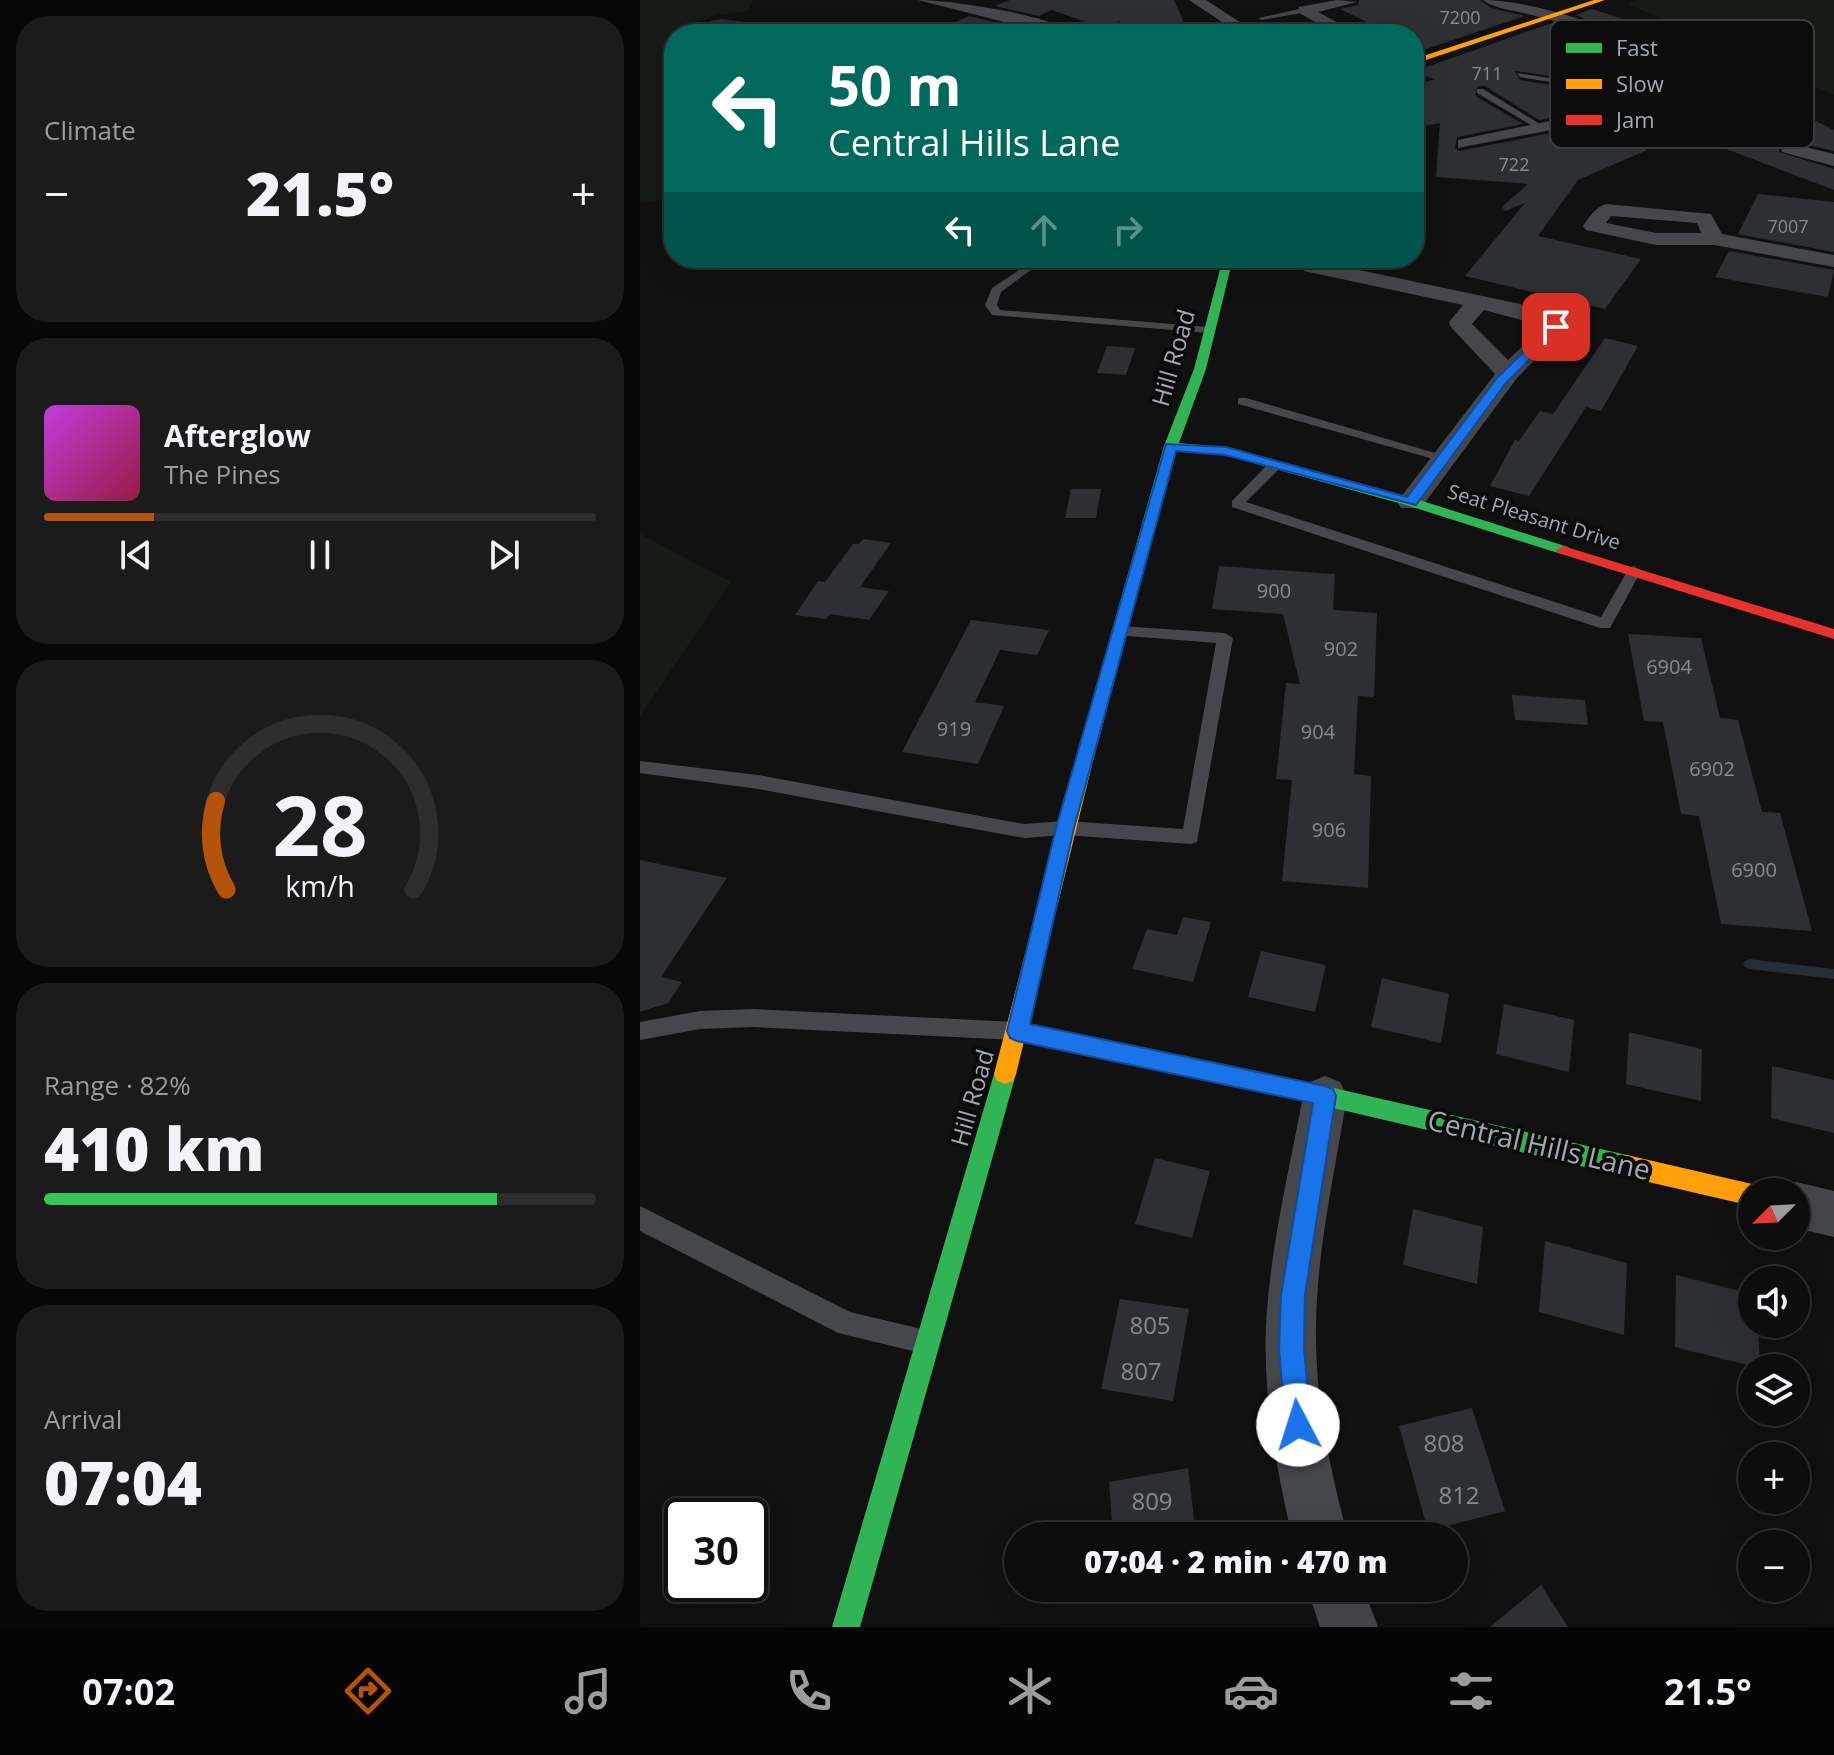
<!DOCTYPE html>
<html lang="en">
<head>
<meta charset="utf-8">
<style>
  body { margin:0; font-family:"Open Sans",sans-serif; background:#1b1b1c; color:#f1f3f6; height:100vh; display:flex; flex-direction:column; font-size:30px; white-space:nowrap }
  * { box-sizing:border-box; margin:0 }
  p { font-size:26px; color:#9a9c9e }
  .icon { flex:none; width:44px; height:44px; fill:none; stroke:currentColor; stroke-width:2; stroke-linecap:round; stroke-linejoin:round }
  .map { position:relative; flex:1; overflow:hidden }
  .panel { display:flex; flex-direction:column; gap:16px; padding:16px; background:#070708; width:640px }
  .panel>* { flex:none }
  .top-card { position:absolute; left:24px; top:24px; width:760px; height:244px; border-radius:32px; box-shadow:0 8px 32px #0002,0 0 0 2px #2d2d2e; background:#00695c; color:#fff; overflow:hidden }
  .needle { width:52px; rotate:246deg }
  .tools { position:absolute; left:1098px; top:1178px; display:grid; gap:16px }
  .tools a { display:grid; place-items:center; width:72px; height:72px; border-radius:50%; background:#0d0d0e; box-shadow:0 8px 32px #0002,0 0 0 2px #2d2d2e; font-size:40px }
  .speed { position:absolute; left:24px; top:1498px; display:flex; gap:16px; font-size:40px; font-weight:700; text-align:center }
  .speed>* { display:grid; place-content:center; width:104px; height:104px; border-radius:50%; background:#0d0d0e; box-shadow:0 8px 32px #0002,0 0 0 2px #2d2d2e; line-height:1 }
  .speed .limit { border:4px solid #111; border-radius:12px; background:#fff; color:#111 }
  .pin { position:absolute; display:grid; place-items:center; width:68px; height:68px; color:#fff; margin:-34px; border-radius:16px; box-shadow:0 4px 12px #0006 }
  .me { position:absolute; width:88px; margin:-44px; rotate:355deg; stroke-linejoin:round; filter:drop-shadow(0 0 6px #0008) }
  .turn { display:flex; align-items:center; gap:28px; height:168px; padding:0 32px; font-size:36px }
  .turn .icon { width:104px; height:104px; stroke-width:2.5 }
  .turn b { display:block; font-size:56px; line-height:68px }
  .lanes { display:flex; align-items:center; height:76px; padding:0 32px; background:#0003; justify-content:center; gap:40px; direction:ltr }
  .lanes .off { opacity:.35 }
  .big { font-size:60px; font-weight:800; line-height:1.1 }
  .panel .tile { flex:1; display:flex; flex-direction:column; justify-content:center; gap:12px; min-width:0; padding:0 28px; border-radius:32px; background:#1b1b1c }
  .panel .dial { align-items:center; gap:0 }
  .dial svg { height:208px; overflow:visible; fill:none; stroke:#2d2d2e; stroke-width:7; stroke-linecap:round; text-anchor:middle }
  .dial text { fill:#f1f3f6; stroke:none }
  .song { display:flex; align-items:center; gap:24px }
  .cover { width:96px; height:96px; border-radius:12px; background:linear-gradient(135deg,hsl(290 70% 55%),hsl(340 70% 35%)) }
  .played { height:8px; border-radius:4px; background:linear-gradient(90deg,#b45309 20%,#2d2d2e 20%) }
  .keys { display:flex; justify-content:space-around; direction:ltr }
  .heat { display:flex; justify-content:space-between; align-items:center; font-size:44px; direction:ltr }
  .charge { height:12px; border-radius:6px; background:linear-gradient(90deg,#34c759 82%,#2d2d2e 0) }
  .trip { position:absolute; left:364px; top:1522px; width:464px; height:80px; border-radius:40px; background:#0d0d0e; box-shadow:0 8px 32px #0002,0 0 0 2px #2d2d2e; font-weight:800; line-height:80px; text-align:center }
  .dock { display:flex; height:128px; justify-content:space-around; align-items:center; background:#050506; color:#9a9c9e }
  .dock .icon { width:56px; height:56px }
  .dock .on { color:#b45309 }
  .dock b { font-size:36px; color:#f1f3f6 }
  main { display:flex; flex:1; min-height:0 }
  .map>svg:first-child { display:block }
  .green { fill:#161b16 }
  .water { fill:#252e34 }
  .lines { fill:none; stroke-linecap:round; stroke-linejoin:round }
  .stream { fill:#252e34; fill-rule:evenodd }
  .building { fill:#2e2f32 }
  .lane { fill:#46474b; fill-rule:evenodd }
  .street { fill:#46474b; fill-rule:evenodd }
  .fast { fill:#30b455; fill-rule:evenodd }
  .slow { fill:#ff9f0a; fill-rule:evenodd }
  .jam { fill:#e5322d; fill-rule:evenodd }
  .route { fill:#1a73e8; stroke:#114b97; stroke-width:2 }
  .labels { text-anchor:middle; stroke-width:8; stroke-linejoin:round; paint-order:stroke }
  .far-number-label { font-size:18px; fill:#848a94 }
  .far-street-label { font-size:20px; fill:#a1a9b4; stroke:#0c0c0d }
  .number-label { font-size:20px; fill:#848a94 }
  .street-label { font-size:24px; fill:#a1a9b4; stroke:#0c0c0d }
  .near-number-label { font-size:24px; fill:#848a94 }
  .near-street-label { font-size:28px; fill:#a1a9b4; stroke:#0c0c0d }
  .key { fill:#0c0c0d; stroke:#393b3f; stroke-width:2 }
  .key-label { font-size:22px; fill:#a1a9b4 }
</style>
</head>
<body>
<main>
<section class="panel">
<div class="tile"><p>Climate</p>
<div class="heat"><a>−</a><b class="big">21.5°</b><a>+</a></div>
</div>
<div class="tile">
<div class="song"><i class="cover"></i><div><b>Afterglow</b><p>The Pines</p></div></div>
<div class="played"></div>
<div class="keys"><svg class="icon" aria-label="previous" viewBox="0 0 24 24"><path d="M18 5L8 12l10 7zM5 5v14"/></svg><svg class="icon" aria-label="pause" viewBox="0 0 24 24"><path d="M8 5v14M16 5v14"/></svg><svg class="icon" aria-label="next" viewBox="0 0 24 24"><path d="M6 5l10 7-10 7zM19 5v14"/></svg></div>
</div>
<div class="tile dial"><svg viewBox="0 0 100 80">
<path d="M14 69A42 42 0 1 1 86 69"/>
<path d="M14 69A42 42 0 0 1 10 35" stroke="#b45309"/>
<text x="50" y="56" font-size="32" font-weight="700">28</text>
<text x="50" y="72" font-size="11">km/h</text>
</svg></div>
<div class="tile"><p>Range · 82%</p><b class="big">410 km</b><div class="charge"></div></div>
<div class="tile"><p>Arrival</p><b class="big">07:04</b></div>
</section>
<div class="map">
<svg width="1194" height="1627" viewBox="0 0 1194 1627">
  <rect width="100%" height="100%" fill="#111112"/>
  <path class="green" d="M0,0h113l-5,11 -30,4 -38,14 9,5h-15v163l-34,6z
    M998,0h196v95l-206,-91z
    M0,534l91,48 -91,134z"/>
  <path class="water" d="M82,19l76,10 4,2 -6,3h-71l-20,-7 5,-6z"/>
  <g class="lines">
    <path class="stream" d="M1109,959l85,10v10l-85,-10 -4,-2 -2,-3 2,-3z"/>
  </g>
  <path class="building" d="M370,0h164l15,34h-65l-4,-13 -20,6 -48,-17 -13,6 -44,-10z
    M719,0h121l11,8 34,8 -111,37v-19h-23l-51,-25 18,-4z
    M952,9l53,17 61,30 11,-3 87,41 3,2 -30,6 57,28v21l-46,-11 -8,2 -1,10 55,17v21l-155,-59 16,-80 -47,4 -23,-19 -49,-21z
    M329,16l44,11 -14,7h-70z
    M912,23l41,15 29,18 -11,2 4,27 -100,-14 5,9 81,13 -32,17 5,3 -35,7 -54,-34h-8l-2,10 48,28 -66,13 -2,11 4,3 138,-27 50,26 -69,30 -40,56 103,23 -36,50 -140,-33 60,-73 -20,8 -3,-4 26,-23 -92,-7 4,-54 -26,5v-42l21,-7 -14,-4 6,-3 -9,-2z
    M1118,194l76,8v50l-96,-18z
    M1089,251l105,19 -6,27 -113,-20z
    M965,338l33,8 -37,65 -15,-4 -57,89 -39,-10 25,-46 4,1 21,-30 13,3z
    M467,346l28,2 -9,27 -29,-2z
    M431,489h30l-5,29h-31z
    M223,539l28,4 -31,44 29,4 -20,29 -39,-6 -4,5 -31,-4 23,-34 7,1 28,-38h6z
    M579,566l116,8 -2,36 44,3 -3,84 -16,-1 -4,78 17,2 -3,112 -86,-7 10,-101 -16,-1 10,-96 14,1 -17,-70 -71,-5z
    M331,620l78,10 -12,25 -37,-5 -25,52 29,4 -26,58 -76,-12z
    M988,634l73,4 19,80 18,2 24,92 18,1 32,118 -91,-7 -22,-108 -18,-2 -18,-92 -19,-1z
    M872,695l73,5 3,25 -73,-5z
    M0,860l87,18 -66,99 21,5 -14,21 -28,9z
    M543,917l28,5 -18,60 -61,-13 15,-40 30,6z
    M621,951l65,14 -11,47 -67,-15z
    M742,978l67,16 -8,49 -70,-16z
    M864,1004l70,16 -5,52 -73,-18z
    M989,1032l73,17 -1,52 -75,-17z
    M1132,1066l62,14v53l-63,-15z
    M515,1158l55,13 -18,67 -57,-14z
    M773,1209l70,18 -6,57 -74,-19z
    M905,1241l82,22 -3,72 -85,-23z
    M1036,1275l76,19v30h6l2,44 -85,-21z
    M480,1299l69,10 -16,92 -72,-12z
    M832,1408l33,103 -77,20 -29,-105z
    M548,1468l8,68h-83l-4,-54z
    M901,1585l27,42h-78z"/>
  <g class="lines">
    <path class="lane" d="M664,8l3,4 -45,8 -4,-2z
      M690,24l23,10h-10l-13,-6z
      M877,73l126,20 4,2 -4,2 -123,-20z
      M837,89h6l65,40 -7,2 -64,-38z
      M391,262l4,1v4l-34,25 -4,13 3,5 209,17 6,3 -6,3 -217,-18 -7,-10 7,-17z
      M598,398h8l203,59 -2,3h-10l-199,-56z
      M636,460l7,4 -2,3 -35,35 355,115 28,-49 5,-2 7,5 -31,57h-10l-368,-121v-6l39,-40z
      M480,626l105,7 8,5 -36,204 -6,2 -126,-9 -41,3 -266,-49 -118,-16v-12l118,14 266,49 41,-3 118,8 33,-186 -101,-8 -3,-4 3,-4z
      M113,1009l263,13 7,2 3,7 -3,7 -7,2 -263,-13 -53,2 -60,11v-18l60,-11z
      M0,1206l210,106 80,19 4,9 -4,9 -9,4 -83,-20 -198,-102z"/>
    <path class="street" d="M278,0c31,0 135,15 157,34h-24z
      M549,0h17l52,34h-18z
      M697,0l20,2 -39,10 20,11v6l-55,5 36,-10 -20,-11v-6z
      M843,0c42,0 149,26 170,66 3,5 4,12 5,18l-18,22 -22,11 -160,31v-8l149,-31 21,-11 14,-15c-12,-46 -77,-59 -118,-70 -13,-3 -31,-5 -41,-13z
      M1148,143l46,11v12l-52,-14v-8z
      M966,204l105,10 11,20 112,21v12l-120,-22h-58l-70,-15 -3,-4c6,-9 13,-19 23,-22zM971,216l86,7 4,10h-45l-50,-10z
      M672,260l222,47 26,9 7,11 -50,51 -96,130h-20l-4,-6 98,-128 -45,-48 -1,-4 14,-17 -159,-34 -3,-5 3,-5zM844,310l60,16 -36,34 -36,-36z
      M685,1076l15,6 7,14c-12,76 -30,152 -31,230 -1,71 13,141 32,210h-56c-16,-69 -29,-140 -26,-211 4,-77 23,-153 37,-229l7,-14z
      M1156,1182l38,9v46l-38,-9v-36h-18z
      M667,1588h56l15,39h-58z"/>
    <path class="fast" d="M583,258h10l-27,111 -27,74 52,5 185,51 152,48 2,3 -7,4 -5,-1 -152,-48 -181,-50 -49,-5 -84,315 -9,6 -9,-6 90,-319 30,-77z
      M377,1022l308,64 302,69 8,3 3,8 -3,8 -8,3 -302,-71 -308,-66 -7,-2 -3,-7 3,-7z
      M365,1064l8,3 3,7 -156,553h-28l162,-553 3,-7z"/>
    <path class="slow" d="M954,0h11l-191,64v-5z
      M443,759l9,6 -76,309 -3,7 -8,3 -8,-3 -3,-7 80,-309z
      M987,1155l125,29 8,3 2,5h-10v14l-125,-29 -8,-3 -3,-8 3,-8z"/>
    <path class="jam" d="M923,546l271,83v10l-276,-86 -2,-3z"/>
  </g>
  <path class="route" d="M912,324l10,3 -56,56 -90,122 -191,-50 -49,-4 -102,377 -44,196 295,62 8,3 3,7 -31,199 -1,53 7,77 -4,9 -9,4 -10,-4 -3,-9 -6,-77 2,-53 32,-192 -296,-62 -7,-3 -3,-7 49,-203 110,-384 60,3 181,50 90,-119z"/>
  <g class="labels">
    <g class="far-number-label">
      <text x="820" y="24">7200</text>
      <text x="847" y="80">711</text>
      <text x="874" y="171">722</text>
      <text x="1148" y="233">7007</text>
    </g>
    <g class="far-street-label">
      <text transform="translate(894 517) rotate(17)" y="7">Seat Pleasant Drive</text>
    </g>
    <g class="number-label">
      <text x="634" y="598">900</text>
      <text x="701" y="656">902</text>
      <text x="1029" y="674">6904</text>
      <text x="314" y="736">919</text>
      <text x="678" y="739">904</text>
      <text x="1072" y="776">6902</text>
      <text x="689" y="837">906</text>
      <text x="1114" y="877">6900</text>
    </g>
    <g class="street-label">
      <text transform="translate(534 358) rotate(-74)" y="8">Hill Road</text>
      <text transform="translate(333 1098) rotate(-74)" y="8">Hill Road</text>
    </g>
    <g class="near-number-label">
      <text x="510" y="1334">805</text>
      <text x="501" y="1380">807</text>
      <text x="804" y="1452">808</text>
      <text x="819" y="1504">812</text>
      <text x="512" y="1510">809</text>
    </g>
    <g class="near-street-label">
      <text transform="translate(899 1145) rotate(13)" y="10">Central Hills Lane</text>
    </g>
  </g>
  <rect x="910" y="20" width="264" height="128" rx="12" class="key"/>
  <rect x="926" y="43" width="36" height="10" fill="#30b455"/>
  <rect x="926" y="79" width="36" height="10" fill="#ff9f0a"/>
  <rect x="926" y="115" width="36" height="10" fill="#e5322d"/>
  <g class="key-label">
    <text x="976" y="56">Fast</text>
    <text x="976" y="92">Slow</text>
    <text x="976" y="128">Jam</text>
  </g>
</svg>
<div class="tools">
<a><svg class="needle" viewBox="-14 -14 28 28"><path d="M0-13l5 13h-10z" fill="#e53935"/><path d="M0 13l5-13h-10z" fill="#9a9c9e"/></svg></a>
<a><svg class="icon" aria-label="sound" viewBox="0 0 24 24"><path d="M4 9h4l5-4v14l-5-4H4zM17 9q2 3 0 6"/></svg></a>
<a><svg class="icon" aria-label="layers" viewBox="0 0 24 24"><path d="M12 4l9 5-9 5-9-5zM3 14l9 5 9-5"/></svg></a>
<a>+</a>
<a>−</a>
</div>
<div class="speed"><div class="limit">30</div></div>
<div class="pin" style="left:916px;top:327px;background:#d93025"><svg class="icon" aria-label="arrive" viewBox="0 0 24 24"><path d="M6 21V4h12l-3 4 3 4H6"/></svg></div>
<svg class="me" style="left:658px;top:1425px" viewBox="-20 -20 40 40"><circle r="19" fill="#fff"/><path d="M0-13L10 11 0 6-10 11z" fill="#1a73e8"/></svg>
<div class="trip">07:04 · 2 min · 470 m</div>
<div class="top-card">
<div class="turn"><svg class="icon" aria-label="left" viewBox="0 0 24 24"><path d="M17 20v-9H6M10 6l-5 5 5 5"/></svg><div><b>50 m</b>Central Hills Lane</div></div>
<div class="lanes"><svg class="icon" aria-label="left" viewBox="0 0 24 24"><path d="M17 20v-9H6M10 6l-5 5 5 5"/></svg><svg class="icon off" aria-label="ahead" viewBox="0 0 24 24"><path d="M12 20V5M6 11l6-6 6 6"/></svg><svg class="icon off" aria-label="right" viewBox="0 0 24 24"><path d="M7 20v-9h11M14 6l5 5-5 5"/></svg></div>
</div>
</div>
</main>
<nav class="dock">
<b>07:02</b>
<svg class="icon on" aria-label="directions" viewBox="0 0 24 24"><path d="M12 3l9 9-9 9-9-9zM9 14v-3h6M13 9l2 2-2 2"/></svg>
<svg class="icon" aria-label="music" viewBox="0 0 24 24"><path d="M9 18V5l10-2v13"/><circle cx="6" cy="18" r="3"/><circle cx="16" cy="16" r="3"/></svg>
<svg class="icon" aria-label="phone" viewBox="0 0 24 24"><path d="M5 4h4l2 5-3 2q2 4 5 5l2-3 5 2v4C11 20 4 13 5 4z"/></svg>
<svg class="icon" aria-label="climate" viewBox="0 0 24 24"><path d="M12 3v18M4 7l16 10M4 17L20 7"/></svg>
<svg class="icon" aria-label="car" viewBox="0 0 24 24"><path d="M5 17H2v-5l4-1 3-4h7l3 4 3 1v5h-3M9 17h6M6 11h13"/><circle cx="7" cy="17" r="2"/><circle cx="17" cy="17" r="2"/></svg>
<svg class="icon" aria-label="filters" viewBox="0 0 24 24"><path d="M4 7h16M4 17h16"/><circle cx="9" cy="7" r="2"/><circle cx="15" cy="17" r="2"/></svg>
<b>21.5°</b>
</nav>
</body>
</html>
